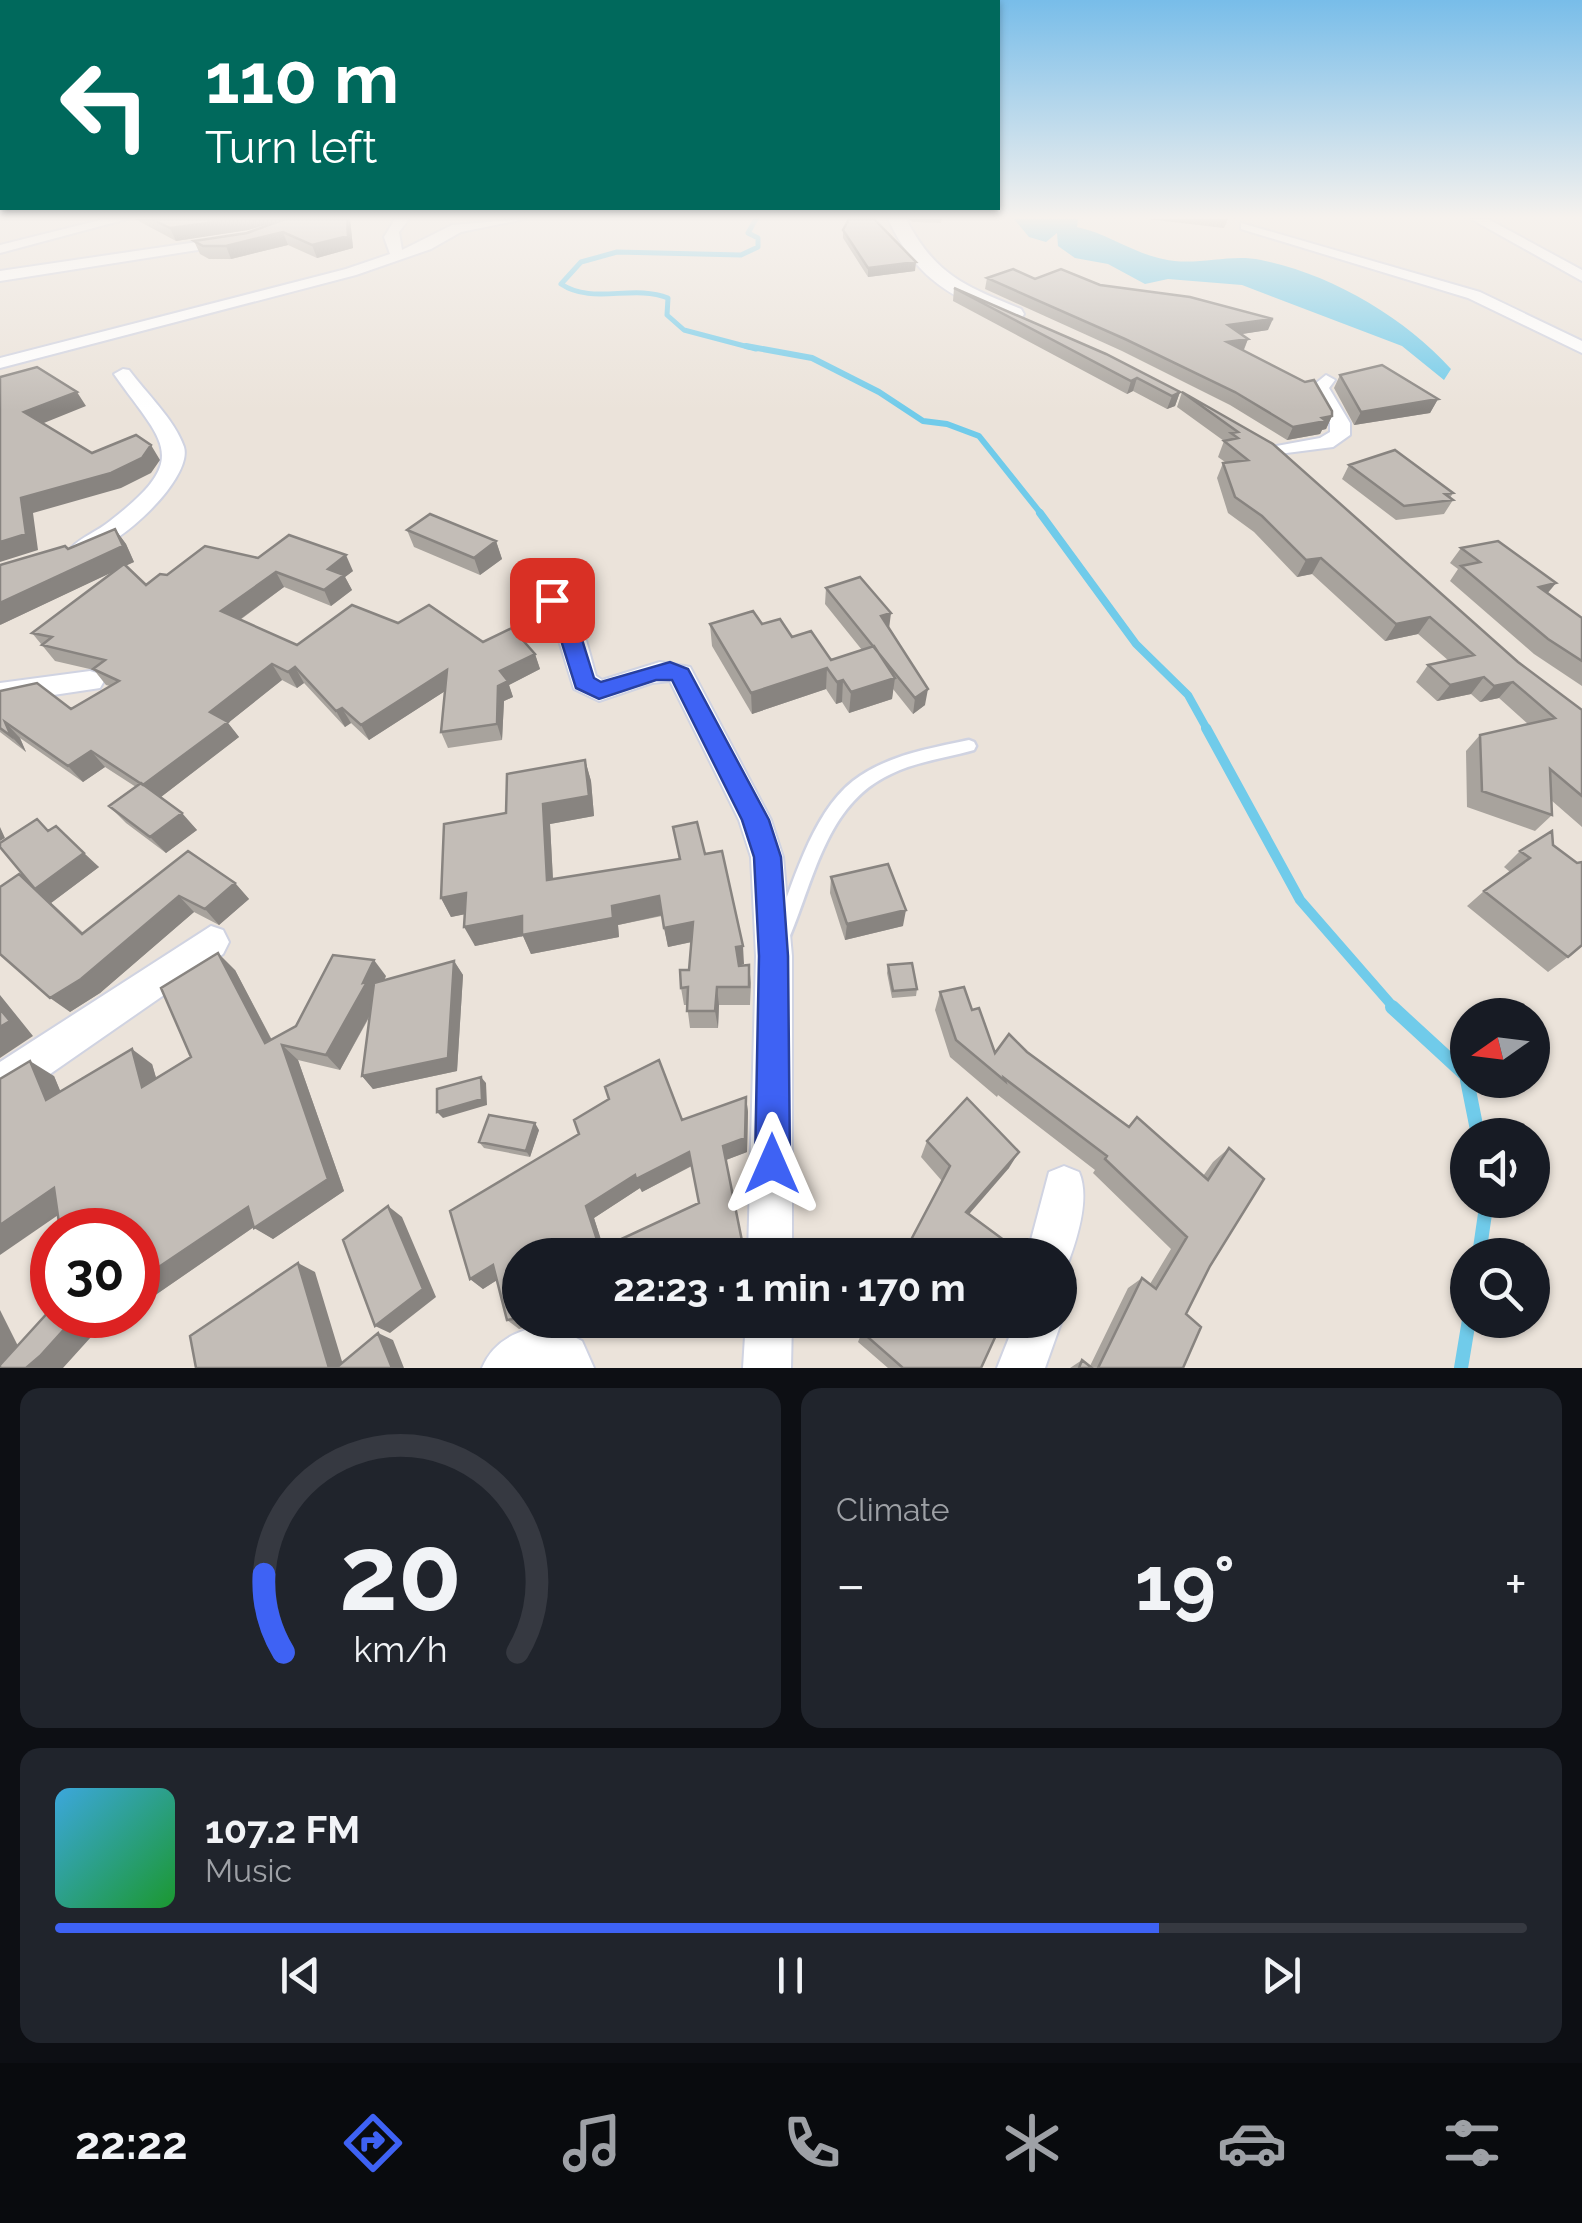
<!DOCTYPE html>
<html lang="en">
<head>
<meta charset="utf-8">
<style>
  body { margin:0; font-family:Raleway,sans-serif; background:#20242c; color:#f1f3f6; height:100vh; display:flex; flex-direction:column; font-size:38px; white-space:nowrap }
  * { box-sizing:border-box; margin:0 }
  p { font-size:32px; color:#9ea1a6 }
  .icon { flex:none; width:55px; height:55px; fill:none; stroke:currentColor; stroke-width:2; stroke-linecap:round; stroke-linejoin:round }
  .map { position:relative; height:1368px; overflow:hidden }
  .side { display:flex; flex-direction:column; gap:20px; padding:20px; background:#0d0f14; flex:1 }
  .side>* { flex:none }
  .hud { position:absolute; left:0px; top:0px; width:1000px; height:210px; box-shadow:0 2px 8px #0004; background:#00695c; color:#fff; overflow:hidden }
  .needle { width:65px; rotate:256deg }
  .fabs { position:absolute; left:1450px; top:998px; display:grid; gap:20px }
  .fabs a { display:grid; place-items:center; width:100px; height:100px; border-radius:50%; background:#171b24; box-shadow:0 2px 8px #0004; font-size:50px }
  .speed { position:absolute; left:30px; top:1208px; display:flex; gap:20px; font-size:50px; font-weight:700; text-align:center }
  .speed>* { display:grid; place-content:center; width:130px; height:130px; border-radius:50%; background:#171b24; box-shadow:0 2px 8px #0004; line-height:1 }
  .speed .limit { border:15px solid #d22; background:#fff; color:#111 }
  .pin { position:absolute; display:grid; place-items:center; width:85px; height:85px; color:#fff; margin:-42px; border-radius:20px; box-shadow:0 5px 15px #0006 }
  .me { position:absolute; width:110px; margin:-55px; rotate:0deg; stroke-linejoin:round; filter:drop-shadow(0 0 8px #0008) }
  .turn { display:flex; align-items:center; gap:35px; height:210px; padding:0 40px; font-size:45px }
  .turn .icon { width:130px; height:130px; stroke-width:2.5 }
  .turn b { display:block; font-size:70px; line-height:85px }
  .big { font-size:75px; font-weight:700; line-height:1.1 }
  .side .card { flex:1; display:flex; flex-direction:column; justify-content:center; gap:15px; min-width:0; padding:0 35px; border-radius:20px; background:#20242c }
  .side .dial { align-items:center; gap:0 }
  .dial svg { height:260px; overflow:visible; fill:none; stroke:#363941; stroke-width:7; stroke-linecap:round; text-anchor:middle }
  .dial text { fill:#f1f3f6; stroke:none }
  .song { display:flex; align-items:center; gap:30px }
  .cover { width:120px; height:120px; border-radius:15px; background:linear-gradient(135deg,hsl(200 70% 55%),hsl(130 70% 35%)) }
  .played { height:10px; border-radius:5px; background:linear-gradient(90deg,#3e62f4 75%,#363941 75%) }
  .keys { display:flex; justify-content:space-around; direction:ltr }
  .heat { display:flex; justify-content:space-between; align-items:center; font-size:55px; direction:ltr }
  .side .tiles { flex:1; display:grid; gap:20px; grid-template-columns:1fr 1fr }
  .card:last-child { grid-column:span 2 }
  .trip { position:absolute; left:502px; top:1238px; width:575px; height:100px; border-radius:50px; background:#171b24; box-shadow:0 2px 8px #0004; font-weight:700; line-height:100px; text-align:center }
  .tabs { display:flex; height:160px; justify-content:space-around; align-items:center; background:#090b0e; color:#9ea1a6 }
  .tabs .icon { width:70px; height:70px }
  .tabs .selected { color:#3e62f4 }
  .tabs b { font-size:45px; color:#f1f3f6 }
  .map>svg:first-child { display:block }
  .water { fill:#70cbea }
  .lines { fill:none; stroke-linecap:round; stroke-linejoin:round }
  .stream-far4 { stroke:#70cbea; stroke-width:5 }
  .stream-far3 { stroke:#70cbea; stroke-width:6 }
  .stream-far2 { stroke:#70cbea; stroke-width:8 }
  .stream-far1 { stroke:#70cbea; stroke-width:10 }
  .stream { stroke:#70cbea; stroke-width:14 }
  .lane-casing { stroke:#d0d3e1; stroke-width:5 }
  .street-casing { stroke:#d0d3e1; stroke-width:4 }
  .secondary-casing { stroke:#d0d3e1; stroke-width:4 }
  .lane { fill:#fff; fill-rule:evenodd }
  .street { fill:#fff; fill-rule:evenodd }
  .secondary { fill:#fff; fill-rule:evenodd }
  .wall { fill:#a8a39d; fill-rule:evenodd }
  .shaded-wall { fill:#888480 }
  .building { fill:#c3bdb7; stroke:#888480; stroke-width:2.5; fill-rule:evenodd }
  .route { fill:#3e62f4; stroke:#28409f; stroke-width:2.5 }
</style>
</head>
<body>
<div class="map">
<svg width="1582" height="1368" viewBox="0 0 1582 1368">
  <rect width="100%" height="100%" fill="#ebe3da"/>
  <path class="water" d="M1014,219h64l-1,8c29,6 56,26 86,32 33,8 66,-6 98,1 70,14 143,57 190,109l-7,11 -42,-34 -160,-61 -74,-6 -23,5 -37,-20 -33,-6 -17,-12 -1,-13 -11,9 -17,-5z"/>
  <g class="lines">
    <path class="stream-far4" d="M756,349l-72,-19 -17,-15 1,-17c-35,-14 -76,7 -107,-14l20,-22 36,-10 124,3 17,-8v-9l-10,-5 8,-14"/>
    <path class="stream-far3" d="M746,346l66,12 67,34 44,29 24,3 32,12 63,79"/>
    <path class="stream-far2" d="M1040,513l96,131 52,51 20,36"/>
    <path class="stream-far1" d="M1206,728l94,172 95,109"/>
    <path class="stream" d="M1392,1007l74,68 12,60
      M1479,1255l8,-55
      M1461,1368l8,-48"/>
    <g class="lane-casing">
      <path id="lane" d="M969,740l5,2 2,4 -2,4c-28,8 -56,11 -83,24 -66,30 -77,108 -104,169l-6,2 -6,-2 -3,-6c20,-49 38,-122 81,-156 32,-25 77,-33 116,-41z"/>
    </g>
    <g class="street-casing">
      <path id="street" d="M104,219h23l-127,34v-8z
        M395,219h14l-10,13 3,18 50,-25 73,-6 -64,13 -30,17 -75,26 -356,93v-10l346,-89 44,-15 -6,-17z
        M1471,219h17l94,51v11z
        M1241,223l239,69 102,49v12l-114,-55 -227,-69z
        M231,237l5,1v6l-236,37v-10z
        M123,369l6,1c17,23 46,50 55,77 10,33 -78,114 -109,106l-4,-5c10,-11 27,-17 39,-27 83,-64 53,-77 4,-147z
        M1326,375l9,5 -6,8 21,35v12l-17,12 -62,8v-8l49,-9 10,-6v-9l-20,-35z
        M552,593c29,8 36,58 44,83l6,4 58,-18 30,5 81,153 12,37 9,99v299h-44l8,-299 -5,-99 -12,-37 -69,-139 -18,2 -53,18 -25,-12 -22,-71 -12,-17z
        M90,671l10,3 4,7 -4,7 -100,15v-20z
        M211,926l12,4 6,12 -6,12 -209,145 -14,6v-43z
        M1064,1166l15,6c12,27 -3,71 -14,99l-5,2v-18h-33l22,-83z
        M1060,1314l2,6 -17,48h-48l19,-48h44z
        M746,1320h46l-1,48h-48z
        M549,1324l33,17 12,27h-112c12,-29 37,-38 67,-44z"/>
    </g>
    <g class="secondary-casing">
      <path id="secondary" d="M888,219h18c29,56 59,67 115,90l3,5 -3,5c-14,3 -25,-4 -38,-10 -47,-20 -73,-43 -95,-90z"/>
    </g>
    <use href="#lane" class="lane"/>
    <use href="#street" class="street"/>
    <use href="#secondary" class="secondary"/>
  </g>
  <path class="wall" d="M135,219h215l3,29 -36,10 -29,-13 -57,14h-22l-9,-5 -6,-13 53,-8 32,-12 -31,9 -72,11z
    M909,219h33l-1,4 -29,-1z
    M1147,219h81l-4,9z
    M843,230l72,41 -47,6 -25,-39z
    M987,278l48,1 65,6 168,45 -27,4 7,5 -4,11 88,66 -6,13 -4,1 -2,4 -33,6 -57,-35 -108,-54 -137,-62z
    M954,288l226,104 -5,14 -8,3 -34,-18 -6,3 -174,-93z
    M1340,375l98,24 -8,14 -76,12 -20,-37z
    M1182,392l91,52 245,218 64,48v117l-31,-27 1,15 -17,16 -68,-24 -1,-56 14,-16 48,-11 -29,-26 -19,4 -9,-8 -34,7 -21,-19 12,-17 21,-4 -31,-27 -33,7 -73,-67 -15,3 -43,-45 -26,-19 -11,-35 6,-15 2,-1 -7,-5 6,-16 -47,-34z
    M1349,465l104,28 -3,5 3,2 -9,14 -48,6 -54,-41z
    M115,529l11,15 8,18 -8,3 20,20 21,-10 91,-17 95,13 -8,6 7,13 -21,16 -47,-19 -44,33 57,25 101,-22 137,31 5,15 -31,16 4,12 -9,4 -2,39 -54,8 -7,-16 4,-41 -76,49 -18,-17 -6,4 -41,-44 -7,5 -15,-8 -54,43 11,14 -78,60 36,33 -31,23 -40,-30 -17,-17 27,-19 -31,-20 -22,15 -63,-44 6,14 -26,-20v-41l71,18 39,-23 -4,-1 -12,-15 -39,-9 -23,-28 84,-63 -116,55 68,-76z
    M407,530l89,11 6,18 -22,16 -66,-28z
    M1461,548l95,35 -8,10 34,25v68l-48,-32 -84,-73 8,-12 -8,-6z
    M826,588l63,41 36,76 -12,9 -20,-25 -1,10 -43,14 -7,-11 -6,2 -10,-15 -74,25 -40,-68 -2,-22h52l30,13 39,23 31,-10 -37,-46z
    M585,760l6,21 3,35 -44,8 3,55 126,-20 -6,-32 32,27 39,110 -5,2 10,-1 2,18 -1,22h-31l-1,23h-28l-3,-23h-3l-3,-17 8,-18 3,-28 -24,5 -6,-31 -44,9 1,12 -88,17 -8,-18 -48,10 -10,-32 -14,3 -10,-19 65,-85z
    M37,819l12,12 50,36 -48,36 -3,-3 35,33 105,-82 47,32 14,16 -30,26 -25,-13 -94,81 -30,19 -38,-126z
    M1553,845l24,18 -9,94 -20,15 -81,-66 17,-15 26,-19 -6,-5 16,-16z
    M831,877l72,49 -58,14 -15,-47z
    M454,961l9,14 -6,96 -84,18 -11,-13 8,-60 -30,54 -42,-10 46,131 -71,48 -19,-12 -116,80v-77h-78l-6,-154 6,15 92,-27 4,14 35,-21 44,-87 37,70 114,-64 -2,4z
    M888,965l29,24 -1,7 -24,2 -5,-25z
    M940,992l32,18 23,43 32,-1 102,75 74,49 10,-14 16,-14 -19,118 -24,48 -3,54h-113l12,-8 8,6 38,-78 14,-10 8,6 21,-35 -78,-76 2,-3 -97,-75 -1,2 -47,-40 -15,-47z
    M746,1097l2,15 -1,40 -21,8 18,92 -9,3h-215v65h37l-4,2 -34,7 -12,-9 -10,-40 -14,9 -13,-10 212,-159zM692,1166l7,37 -96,44 -9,-29 46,-30 2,4z
    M539,1130l-9,27 -46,-9 -5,-6z
    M927,1141l82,27 -106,87 39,-74 -21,-24z
    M862,1332l119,36h-93l-30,-26z"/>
  <path class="shaded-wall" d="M237,219h49l-38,11 -72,11 -6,-13z
    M347,219h3l3,29 -36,10 -5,-13z
    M283,232l5,13 -57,14 -5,-13z
    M916,262l-1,9 -47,6v-9z
    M1273,319l-5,11 -45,7 5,-12z
    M1248,339l-5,12 -16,-9z
    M1137,378l-4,13 -6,3 4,-13z
    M77,392l9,14 -52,21 -10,-15z
    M1180,392l-5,14 -8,3 5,-13z
    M1438,399l-8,14 -76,12 7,-13z
    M1332,416l-6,13 -4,1 -2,4 -33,6 6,-13 29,-9z
    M151,445l9,15 -9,13 -30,15 -88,25 5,37 -38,12v-20l21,-44z
    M115,529l11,15 8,18 -134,63v-22z
    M496,541l6,18 -22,16 -6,-17z
    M346,555l7,16 -8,6 7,13 -21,16 -7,-16 4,-21z
    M1321,558l-9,16 -15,3 9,-17z
    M276,572l8,15 -53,39 -10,-15z
    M1556,583l-13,15 -4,-11z
    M891,613l-2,16 -8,-13z
    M1430,617l-12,17 -33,7 11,-17z
    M535,654l5,15 -31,16 4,12 -9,4 -2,39 -5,-16 3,-53z
    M272,664l10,16 -54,43 11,14 -82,63 -14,-15 67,-73z
    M295,667l9,16 -7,5 -9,-16z
    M827,668l-1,21 -74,25 -1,-21z
    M447,670l6,16 -84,54 -8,-15z
    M1484,677l-13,17 -34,7 13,-16z
    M895,678l-3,21 -43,14 2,-21z
    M843,680l-1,22 -6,2 1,-22z
    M1513,682l-14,16 -19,4 14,-16z
    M928,689l-3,16 -12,9 2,-16z
    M342,708l9,15 -6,4 -9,-16z
    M5,722l15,16 6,14 -15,-16z
    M91,751l14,16 -22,15 -15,-16z
    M585,760l6,21 3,35 -44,8 4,76 -7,-20 -4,-76z
    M182,813l15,17 -31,23 -16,-16z
    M0,827l5,11 -5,3z
    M84,853l15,14 -48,36 -3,-3 53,49 -82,-75 16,14z
    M235,883l14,16 -30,26 -14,-16z
    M466,893l10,19 -25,5 -10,-19z
    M179,896l15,16 -94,81 -30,19 -20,-14z
    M659,896l4,19 -45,10 1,12 -88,17 -8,-18 -48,10 -11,-19 58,-11 90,-10z
    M906,910l-3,16 -58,14 2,-16z
    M693,922l3,19 -28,6 -4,-19z
    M743,946l1,18 -6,2 -2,-19z
    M218,953l17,17 46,88 -16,-15z
    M374,960l12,16 -9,20 2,2 -39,72 -14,-15z
    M454,961l9,14 -6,96 -84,18 -11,-13z
    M717,987l2,18 -1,23 -3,-17z
    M0,995l33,41 -33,22z
    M282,1045l16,15 46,131 -71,48 -19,-11z
    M132,1049l20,15 11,37 -21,-14z
    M30,1061l24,15 16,38 -24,-14z
    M481,1077l5,6 1,22 -44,13 -6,-6z
    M746,1097l2,15 -1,40 -21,8 -3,-14z
    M535,1123l4,7 -9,27 -4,-6z
    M689,1152l4,13 -51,27 -2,-4 -46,30 12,37 -6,-6 -14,-43 49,-31z
    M1019,1152l-10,16 -51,59 8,-15z
    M54,1188l26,12 -80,55v-30z
    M388,1206l14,11 34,80 -46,36 -15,-7z
    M248,1207l19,11 -129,89v-26z
    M742,1241l2,11 -9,3h-30v-2z
    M298,1263l17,9 29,96h-15z
    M493,1265l12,10 -22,14 -13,-10z
    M0,1310l28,56 49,-51h48l-5,4 -10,-3 -47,52h-48l-15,-3z
    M378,1333l15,7 11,28h-12z"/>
  <path class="building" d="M152,219h85l-67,9z
    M285,219h62l1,17 -36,9 -29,-13 -57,14h-23l-9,-5 53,-8z
    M849,219h25l42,43 -48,6 -25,-38z
    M1013,269l22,10 26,-10 39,16 90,12 83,22 -45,6 20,14 -21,3 78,40 9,-2 18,31v5l-10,2 4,3 -33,6 -58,-35 -110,-53 -138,-61z
    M954,288l152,66 74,38 -8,4 -35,-18 -6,3z
    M1382,365l56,34 -77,13 -21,-37z
    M37,367l40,25 -53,20 68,41 44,-18 15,10 -9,13 -31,15 -90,25 5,36 -26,8v-165z
    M1182,392l91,52 245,218 64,48v86l-32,-27 2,46 -70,-24 -2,-56 75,-17 -42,-36 -19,4 -10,-9 -34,8 -22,-20 46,-10 -44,-38 -34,7 -75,-66 -15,2 -44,-44 -27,-19 -12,-34 25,-3 -24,-19 14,-3 -7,-5 7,-1z
    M1395,450l58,43 -8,1 8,6 -49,6 -55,-41z
    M430,514l66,27 -22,17 -67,-28z
    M115,529l8,17 -123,57v-38l65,-19 3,3z
    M289,535l57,20 -18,14 16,6 -20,15 -48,-18 -55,39 76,34 55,-40 46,18 31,-18 54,37 29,-14 23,26 -35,17 8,10 -10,5 -1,38 -56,8 6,-62 -86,55 -19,-17 -6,3 -41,-44 -7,5 -16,-8 -62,48 18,10 -85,63 -52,-34 -23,15 -63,-44 6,14 -11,-8v-37l37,-8 34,26 48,-28 -26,-12 12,-9 -63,-15 10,-8 -20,-4 92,-69 22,21 14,-11 7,1 38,-29 53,12z
    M1498,541l58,42 -17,4 43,31v43l-34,-22 -87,-73 19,-4 -19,-14z
    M860,577l31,36 -10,3 47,73 -13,9 -89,-110z
    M753,611l9,13 18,-5 12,18 19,-6 20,29 43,-14 21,32 -44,14 -8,-12 -6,2 -10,-14 -76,25 -41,-69z
    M585,760l4,36 -46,8 4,76 133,-21 -7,-32 24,-5 8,32 17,-3 21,95 -7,1 3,19 10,-1v22h-32l-2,24h-28l1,-24 -7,1 -1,-18h9l4,-48 -29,6 -5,-32 -47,10 1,12 -91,17v-19l-58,11 2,-34 -25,5 3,-74 62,-11 1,-39z
    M141,783l41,30 -32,24 -41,-31z
    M37,819l11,12 8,-5 28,27 -49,36 -35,-42v-4z
    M1552,831l1,14 24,18 5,-1v83l-14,12 -84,-66 46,-33 -10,-7z
    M188,851l47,32 -30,26 -26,-13 -98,83 -31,19 -50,-44v-67l19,-13 63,60z
    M888,864l18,46 -59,14 -16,-47z
    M218,953l47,90 31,-17 37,-71 41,5 -11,23 4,-1 -41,73 -44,-10 46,134 -74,49 -6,-21 -110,74v-51h-78l-6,-42 -54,37v-146l30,-18 16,39 86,-51 10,38 49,-30 -30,-69z
    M454,961l-6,97 -86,18 12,-93z
    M912,963l5,26 -24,2 -5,-26z
    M964,987l8,23 7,-2 16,45 14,-19 18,18 102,75 8,-10 71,63 21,-32 35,31 -54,87 -24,48 15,13 -18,41h-85l44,-90 14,11 31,-52 -82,-78 2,-3 -103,-78 1,3 -49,-41 -16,-48z
    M0,1009l10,12 -10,6z
    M659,1060l23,60 64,-23 -1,41 -22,8 19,95 -37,12v2h-185v63l-13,2 -14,-55 -23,14 -20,-68 129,-77 -5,-14 35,-21 -4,-12zM689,1152l10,51 -99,46 -14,-43 49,-31 1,4z
    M481,1077l1,22 -45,13v-23z
    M967,1098l52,54 -53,60 58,43h-121l47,-89 -23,-25z
    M489,1115l46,8 -9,28 -47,-9z
    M388,1206l35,83 -48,37 -32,-86z
    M298,1263l31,105h-133l-6,-32z
    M52,1308v7h25l-37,41 -14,12h-26v-3z
    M868,1320h135l-22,48h-78l-41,-36z
    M378,1333l14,35h-56z
    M1082,1360l10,8h-13z"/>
  <linearGradient id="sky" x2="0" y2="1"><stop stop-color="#78bde9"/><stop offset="0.53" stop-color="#f6f2ee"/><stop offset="1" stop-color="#f6f2ee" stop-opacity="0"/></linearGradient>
  <rect width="1582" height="410" fill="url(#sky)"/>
  <path class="route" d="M552,594l8,2 15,21 19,61 7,4 69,-20 18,7 81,151 12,37 7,99 2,208 -5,12 -13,5 -12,-5 -5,-12 4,-208 -5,-99 -12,-37 -70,-140h-16l-57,19 -23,-11 -22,-70 -12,-18z"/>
</svg>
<div class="fabs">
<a><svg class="needle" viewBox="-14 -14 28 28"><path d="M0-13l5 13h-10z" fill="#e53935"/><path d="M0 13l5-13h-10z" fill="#9ea1a6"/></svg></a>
<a><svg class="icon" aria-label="sound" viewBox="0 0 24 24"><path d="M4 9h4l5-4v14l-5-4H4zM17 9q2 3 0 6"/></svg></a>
<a><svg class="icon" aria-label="search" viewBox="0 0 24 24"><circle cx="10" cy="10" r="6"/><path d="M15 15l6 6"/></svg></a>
</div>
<div class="speed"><div class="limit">30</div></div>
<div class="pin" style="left:552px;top:600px;background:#d93025"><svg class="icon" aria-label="arrive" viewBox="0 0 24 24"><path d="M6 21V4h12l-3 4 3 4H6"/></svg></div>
<svg class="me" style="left:772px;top:1164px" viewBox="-20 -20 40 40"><path d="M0-17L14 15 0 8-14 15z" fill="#3e62f4" stroke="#fff" stroke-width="4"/></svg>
<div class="trip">22:23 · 1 min · 170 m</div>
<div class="hud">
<div class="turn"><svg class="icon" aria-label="left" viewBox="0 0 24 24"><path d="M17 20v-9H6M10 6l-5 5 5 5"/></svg><div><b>110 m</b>Turn left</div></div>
</div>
</div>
<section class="side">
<div class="tiles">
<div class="card dial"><svg viewBox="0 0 100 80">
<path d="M14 69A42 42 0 1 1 86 69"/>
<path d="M14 69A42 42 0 0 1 8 45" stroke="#3e62f4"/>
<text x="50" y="56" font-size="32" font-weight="700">20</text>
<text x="50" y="72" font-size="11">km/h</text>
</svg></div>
<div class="card"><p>Climate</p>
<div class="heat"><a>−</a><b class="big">19°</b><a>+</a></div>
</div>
<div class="card">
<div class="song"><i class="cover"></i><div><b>107.2 FM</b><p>Music</p></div></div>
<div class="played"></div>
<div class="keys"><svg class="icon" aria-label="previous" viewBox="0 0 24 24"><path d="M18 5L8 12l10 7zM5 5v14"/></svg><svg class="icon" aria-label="pause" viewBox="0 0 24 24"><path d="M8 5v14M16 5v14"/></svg><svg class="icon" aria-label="next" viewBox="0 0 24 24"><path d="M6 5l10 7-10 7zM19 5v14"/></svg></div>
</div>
</div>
</section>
<nav class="tabs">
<b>22:22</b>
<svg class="icon selected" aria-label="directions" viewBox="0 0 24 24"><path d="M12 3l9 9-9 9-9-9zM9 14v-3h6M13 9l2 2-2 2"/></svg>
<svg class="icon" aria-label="music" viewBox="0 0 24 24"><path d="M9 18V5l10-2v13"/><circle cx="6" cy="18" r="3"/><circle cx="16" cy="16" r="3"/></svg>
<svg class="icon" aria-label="phone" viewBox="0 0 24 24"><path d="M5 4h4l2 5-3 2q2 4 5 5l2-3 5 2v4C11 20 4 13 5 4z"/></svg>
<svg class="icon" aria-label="climate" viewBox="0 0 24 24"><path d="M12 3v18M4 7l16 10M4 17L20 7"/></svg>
<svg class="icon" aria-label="car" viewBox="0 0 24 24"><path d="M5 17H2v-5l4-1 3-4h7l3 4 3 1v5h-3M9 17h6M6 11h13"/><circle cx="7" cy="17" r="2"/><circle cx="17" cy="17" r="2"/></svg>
<svg class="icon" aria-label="filters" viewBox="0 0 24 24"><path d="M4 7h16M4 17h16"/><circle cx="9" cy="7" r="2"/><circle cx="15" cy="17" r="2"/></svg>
</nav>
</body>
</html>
